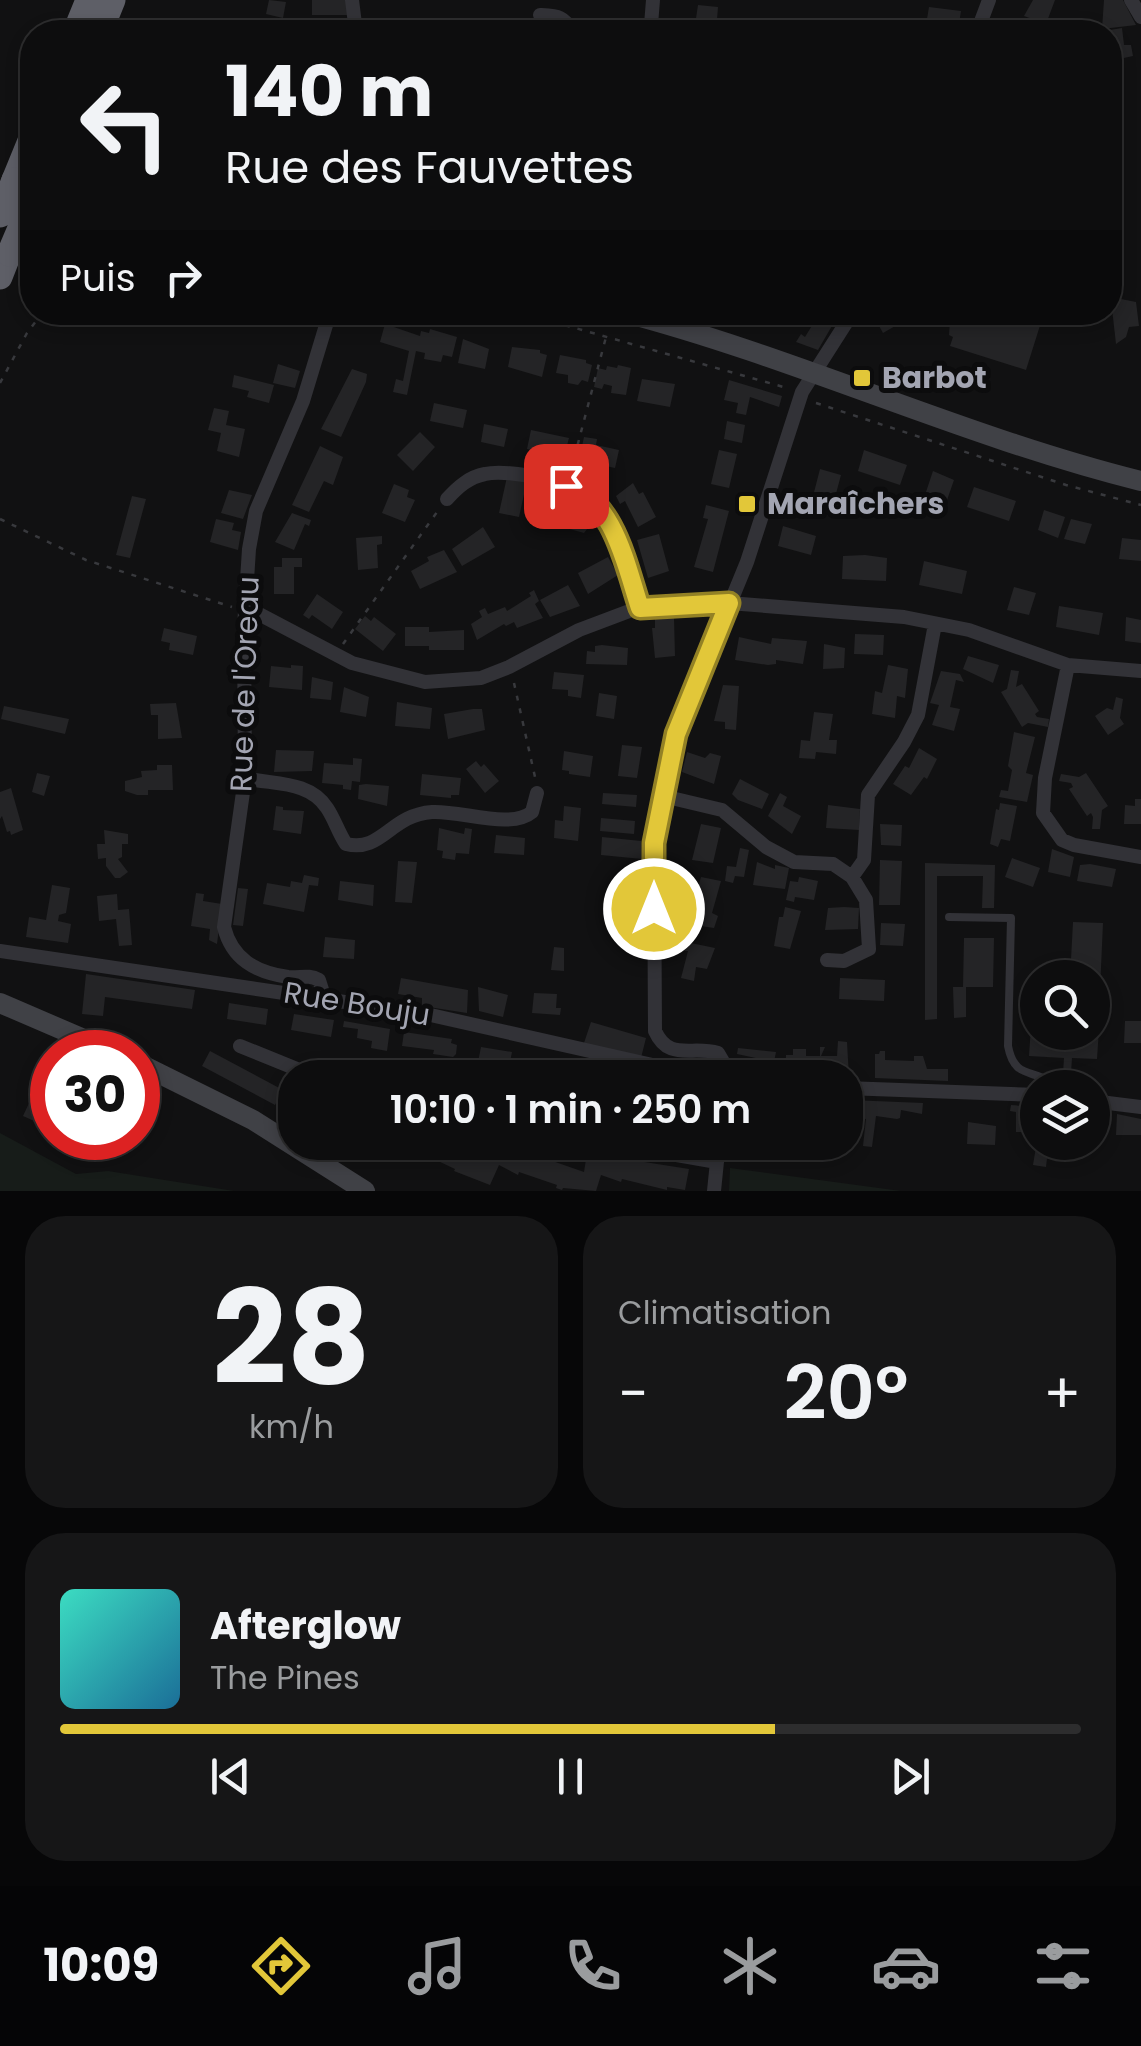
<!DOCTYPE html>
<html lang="fr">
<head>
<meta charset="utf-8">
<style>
  body { margin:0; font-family:Poppins,sans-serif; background:#161617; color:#f1f3f6; height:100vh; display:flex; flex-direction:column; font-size:38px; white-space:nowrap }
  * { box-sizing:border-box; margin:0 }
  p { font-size:32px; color:#9a9c9e }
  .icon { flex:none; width:55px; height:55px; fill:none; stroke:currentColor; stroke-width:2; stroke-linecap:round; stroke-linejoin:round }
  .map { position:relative; height:1191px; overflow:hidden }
  .panel { display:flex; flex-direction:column; gap:25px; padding:25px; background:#070708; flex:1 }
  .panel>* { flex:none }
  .banner { position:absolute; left:20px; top:20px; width:1102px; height:305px; border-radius:40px; box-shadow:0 5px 15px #0003,0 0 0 2px #2d2d2e; background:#0d0d0e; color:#f1f3f6; overflow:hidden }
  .buttons { position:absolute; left:1020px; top:960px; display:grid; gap:20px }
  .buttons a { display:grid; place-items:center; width:90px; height:90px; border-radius:50%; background:#0d0d0e; box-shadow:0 5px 15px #0003,0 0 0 2px #2d2d2e; font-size:50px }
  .speed { position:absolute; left:30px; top:1030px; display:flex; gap:20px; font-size:50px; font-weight:700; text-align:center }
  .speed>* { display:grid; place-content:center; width:130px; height:130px; border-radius:50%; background:#0d0d0e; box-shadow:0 5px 15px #0003,0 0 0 2px #2d2d2e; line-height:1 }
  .speed .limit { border:15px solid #d22; background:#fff; color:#111 }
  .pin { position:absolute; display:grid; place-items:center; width:85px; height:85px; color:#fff; margin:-42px; border-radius:20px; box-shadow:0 5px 15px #0006 }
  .me { position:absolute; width:110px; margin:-55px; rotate:0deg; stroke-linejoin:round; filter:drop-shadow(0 0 8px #0008) }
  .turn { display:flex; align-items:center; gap:35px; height:210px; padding:0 40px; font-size:45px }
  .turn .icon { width:130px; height:130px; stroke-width:2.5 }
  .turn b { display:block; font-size:70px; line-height:85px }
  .then { display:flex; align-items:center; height:95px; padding:0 40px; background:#0003; gap:20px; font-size:38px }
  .big { font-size:75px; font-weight:600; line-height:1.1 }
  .panel .card { flex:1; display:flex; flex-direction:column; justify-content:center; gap:15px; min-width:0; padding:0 35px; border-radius:40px; background:#161617 }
  .panel .dial { align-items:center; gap:0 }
  .dial b { font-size:130px; line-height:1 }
  .song { display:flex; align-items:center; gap:30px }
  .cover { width:120px; height:120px; border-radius:15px; background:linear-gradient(135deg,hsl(170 70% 55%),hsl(200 70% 35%)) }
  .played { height:10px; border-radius:5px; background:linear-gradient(90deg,#e2c739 70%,#2d2d2e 70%) }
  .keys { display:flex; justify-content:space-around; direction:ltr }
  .heat { display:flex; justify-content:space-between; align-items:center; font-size:55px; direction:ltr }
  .panel .tiles { flex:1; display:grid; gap:25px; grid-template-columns:1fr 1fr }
  .card:last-child { grid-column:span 2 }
  .trip { position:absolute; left:278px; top:1060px; width:585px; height:100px; border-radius:40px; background:#0d0d0e; box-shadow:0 5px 15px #0003,0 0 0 2px #2d2d2e; font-weight:600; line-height:100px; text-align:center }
  .tabs { display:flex; height:160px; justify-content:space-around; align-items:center; background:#050506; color:#9a9c9e }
  .tabs .icon { width:70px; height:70px }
  .tabs .current { color:#e2c739 }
  .tabs b { font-size:45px; color:#f1f3f6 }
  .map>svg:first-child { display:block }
  .green { fill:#171c19 }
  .building { fill:#242426 }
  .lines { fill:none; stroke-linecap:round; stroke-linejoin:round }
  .path { stroke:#38393d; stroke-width:2.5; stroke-dasharray:5 8; stroke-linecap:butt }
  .lane { stroke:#323237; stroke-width:8 }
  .street { stroke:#323237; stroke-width:14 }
  .secondary { stroke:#404146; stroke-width:20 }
  .highway { stroke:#5e5f67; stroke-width:25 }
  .highway-bridge { stroke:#5e5f67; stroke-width:25 }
  .route-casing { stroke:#938125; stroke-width:25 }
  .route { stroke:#e2c739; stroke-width:18 }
  .poi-dot { fill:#e2c739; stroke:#0c0c0d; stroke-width:4 }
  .labels { text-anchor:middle; stroke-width:10; stroke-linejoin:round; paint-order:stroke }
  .poi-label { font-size:30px; font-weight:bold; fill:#a3a5b2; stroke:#0c0c0d; text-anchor:start }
  .street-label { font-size:30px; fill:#a3a5b2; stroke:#0c0c0d }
</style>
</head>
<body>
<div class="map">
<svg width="1141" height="1191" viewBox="0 0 1141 1191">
  <rect width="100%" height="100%" fill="#111112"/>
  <path class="green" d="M0,1133l76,41 32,-3 126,20h-234z
    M730,1168l171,23h-172z"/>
  <path class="building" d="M269,0l17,2 -3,16 -17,-4z
    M312,0h34l2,15h-36z
    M1033,0h22l-9,24 -22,-8z
    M1104,0h19l13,25 -34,4z
    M698,5l20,2 -2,25h-22z
    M929,7l32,4 -3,19 -32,-5z
    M1122,28l2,17h7l2,11 -23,5v-31z
    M1122,290l-1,9 15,3 3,24 -10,1 -3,10 -10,7 -6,-53z
    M253,312h65l-3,11 -24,-4 -2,4z
    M830,312h10l-22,38 -22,-8 5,-8 4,3 11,-18 7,5z
    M878,312h11l8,13 -14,8 -10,-18z
    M960,312h73l10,4 -17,54 -76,-24 3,-9 -4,-2 1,-15 2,-6 7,3z
    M385,324l35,12 1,-5 8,2 1,-4 27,8 -5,20 -9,-2 -2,7 -17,-3 1,-6 -9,-2 -9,44 -14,-3 3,-13 7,2 6,-30 -29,-9z
    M463,339l26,10 -4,20 -27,-6z
    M512,347l28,3v3l7,2 -5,22 -34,-10z
    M560,355l26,5v3l6,2 -4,17 -6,-2 -4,5 -10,-2v-8l-12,-2z
    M278,364l22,7 -5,17 -22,-5z
    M618,365l13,3 -5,27 -15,-2 1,-7 -8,-2 -2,5 -8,-2 4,-19 8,2 1,-4 10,2z
    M352,369l15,5 -1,8 -25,55 -20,-8z
    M234,375l40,10 -5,18 -22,-6 2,-6 -17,-4z
    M642,379l33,5 -5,23 -33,-6z
    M729,380l53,16 -3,11 -29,-10 -4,18 -10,-2 2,-10 -14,-3z
    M434,403l33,7 -4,18 -33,-7z
    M214,408l15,3 -3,14 19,4 -6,28 -22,-6 4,-18 -13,-3z
    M727,421l18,4 -3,18 -18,-4z
    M484,424l24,5 -4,18 -23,-5z
    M531,430l38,8 -5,19 -37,-8z
    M420,432l15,15 -22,24 -16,-16z
    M584,437l13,2 -1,6 23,5 -4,18 -36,-8z
    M320,446l23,11 -10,28 -9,-4 -15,31 -17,-7z
    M719,450l18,4 -8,34 -18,-4z
    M864,450l43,15 -7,20 -42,-14z
    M820,469l21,6 -11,41 -8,-2 1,-6 -12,-4z
    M933,471l21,9 -8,23 -21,-8z
    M507,477l20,4 -8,36 -20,-4z
    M633,483l6,11 4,-2 13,25 -18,10 -13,-26 -5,3 -4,-8z
    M394,484l15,6 -2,7 8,3 -10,22 -23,-9z
    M974,487l42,14 -7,20 -42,-14z
    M229,490l23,5 -9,24 -22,-6z
    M132,496l14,3 -16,59 -14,-3z
    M556,504l27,9 11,7 -10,13 -32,-9z
    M706,505l23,6 -16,61 -19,-5 14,-48 -5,-1z
    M1044,510l21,7 -7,21 -20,-8z
    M292,513l19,7 -2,6 -4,-2 -11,26 -19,-8z
    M216,519l18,4 -2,7 9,2 -3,18 -28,-8z
    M1071,519l21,5 -7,20 -21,-5z
    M783,526l33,10 -5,19 -33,-9z
    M483,527l12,20 -33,19 -10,-17z
    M659,534l10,37 -21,7 -11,-38z
    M382,536v8l-5,1 1,23 -20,2 -2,-32z
    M1122,538l19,2v21l-22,-2z
    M444,550l13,22 -37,17 -9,-18 18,-10 -2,-4z
    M865,555l22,3 -1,23 -44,-2 1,-23z
    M608,557l10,18 -30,19 -10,-21z
    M282,558h20v9h-8v27h-20v-27h8z
    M924,561l43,10 -5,23 -43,-9z
    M568,585l12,21 -30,11 -10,-17z
    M1014,587l22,6 -7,22 -22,-5z
    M534,590l5,11 -4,3 8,14 -26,10 -3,-6 -8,4 -2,-2 -27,16 -6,-16 11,-7 -3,-6 6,-3 3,6 17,-7 2,4 24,-15 -2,-3z
    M317,594l26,18 -11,17 -20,-14 -3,4 -6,-4z
    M1059,606l44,7 -4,22 -43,-8z
    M365,616l6,5 3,-4 22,17 -13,17 -28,-22z
    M1126,617l15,3v23l-16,-2z
    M674,618l1,38 -20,2 -3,-30h3v-9z
    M405,627h24v5l35,-2v20h-35v-4h-24z
    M164,628l33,8 -4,19 -24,-5 1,-7 -9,-2z
    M855,634l29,1 -1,20 -29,-1z
    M739,637l32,7 1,-6 35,3 -4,23 -27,-4v4l-8,1 -33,-5z
    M824,644l21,4 -1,20 -21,1z
    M602,645l26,3 -1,17 -41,-1 1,-13 8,1v-6z
    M968,656l31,9 -6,18 -30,-14z
    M291,665l12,1 -1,24 -33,-3 2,-21 20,2z
    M888,665l20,4 -3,29 -8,-2 -2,22 -23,-4 3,-23 7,2z
    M1011,670l8,1 -3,16 6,-3 17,27 -4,3 2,3 12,2 -1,8 -20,-4 -6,4 -21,-35 6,-3z
    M941,671l19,3 4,8 -8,-2 -6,27 10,2 -6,22 -22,-6 7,-20 -9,-2z
    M554,672l30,3 -3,23 -13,-2v-6l-16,-1z
    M312,677l21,5 -2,18 -21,-2z
    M723,685l16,1 -3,44 -11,-1v-7l-11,-1z
    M344,687l25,10 -3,20 -26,-5z
    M599,693l18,3 -3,23 -18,-3z
    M1116,697l7,2 -3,19 4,6 -16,11 -13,-19 12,-8 6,2z
    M397,702l35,6 -2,21 -35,-3z
    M176,703l6,35 -24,1v-24h-7l-1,-11z
    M4,706l65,13 -4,15 -64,-15z
    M473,709h9l3,21 -37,9 -4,-25z
    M814,712l19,2 -4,26h8l-1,14 -20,-2 -1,7 -16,-1 2,-18 9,1z
    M1014,732l21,5 -9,36 7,2 -6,27 -28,-5 2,-7 7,1 4,-21 -4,-4z
    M622,745l20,2 -5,31 -19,-2z
    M919,748l18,11 -10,20 -3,-2 -13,18 -18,-11 12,-18 4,2z
    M276,750l38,1 -2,20 -38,1z
    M564,751l29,5 -3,21 -21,-3v-3l-7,-1z
    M687,752l18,6 5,-5 11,3 -7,28 -32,-12z
    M353,758l9,1 -2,23 -8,-1 -1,9 -8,-1v-4l-21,-2 2,-20 29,2z
    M476,761l5,6 3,-3 15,17 -14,12 -19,-24z
    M157,765h15l1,25h-25v5h-11l-12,-4v-10l17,-4 -1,-6 16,-1z
    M37,773l13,3 -6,20 -12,-4z
    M1086,773l22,33 -6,4 -2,19h-8l1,-12 -2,-4 -4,3 -18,-27 4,-2 -2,-4 -12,-2 2,-7 18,3z
    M422,774l39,4 -2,17h-8v3l-31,-3z
    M740,779l29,15 -7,15 -24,-9 -6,-6z
    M366,784l23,2 -2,20 -29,-7 1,-14z
    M11,788l12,42 -12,5 -1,-4 -3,1 -5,-16 -2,3v-27z
    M603,793l34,2 -1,12 -34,-3z
    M780,793l7,4 -4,9 18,10 -9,18 -24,-18z
    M1135,799h6v25h-17l1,-19 10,1z
    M1000,803l17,3 -7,35 -9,-2 -3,8 -8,-3 6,-35 3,1z
    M828,805l32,4 -1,21 -33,-2z
    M276,806l7,1v3l21,1 -3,23 -28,-4z
    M564,806l17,2 -3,33 -24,-3 1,-18 8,1z
    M601,818l34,3 -1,13 -34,-3z
    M701,824l20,4 -8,35 -21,-3z
    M880,824l22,1 -1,21 -20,-1z
    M439,828l25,6 1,-6 7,1 -3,25 -13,-1 -1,7 -13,-2 1,-7 -6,-1z
    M104,830l24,4v10h-6v13l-4,2 10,13 -8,6h-5l-9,-12v-8l-8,1 -1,-15h8z
    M496,835l29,3 -1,17 -30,-2z
    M602,837l39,4 1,18 -41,-4z
    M740,848l9,2 -5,27 -9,-1 -2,7 -8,-2 2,-15 9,1z
    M1052,849l22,8 -4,20 -22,-5z
    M1012,858l28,10 -7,19 -28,-10z
    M880,860l22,1 -2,44h-21z
    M398,861l19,1 -5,41 -17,-1z
    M757,862l18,7v-4l14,3 -4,21 -32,-4z
    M925,863l70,2 -1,43h-12l1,-32h-46v143l-12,1z
    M1090,864l26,5 -4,18 -35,-6 3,-16z
    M624,867h18l-5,24 -12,-2z
    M304,875l15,3 -1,8 -9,-1 -5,27 -41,-8 4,-21 23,4 1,-6 11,2z
    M701,877l20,4 -9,32 6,3 -4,12 -27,-4z
    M799,877l19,4 -4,19 -19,-3 -1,5 -8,-2 4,-19 8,1z
    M340,881l34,4 -1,21 -35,-6z
    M52,885l18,3 -4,25 -7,2 -1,6 13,3 -3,19 -42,-6 3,-20 17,3z
    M238,888l10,1 -5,37 -10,-1z
    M196,893l8,1 -1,7 19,3 -5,40 -8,-4 1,-11 -19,-3z
    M117,894l1,16 11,-1 3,36 -13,1 -3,-27 -17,2 -2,-25z
    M785,907l16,4 -11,38 -16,-3 5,-29h4z
    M844,907l15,1 -1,21 -33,1 3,-22z
    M1073,922l30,1 -3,67 -8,-1v-11h-22z
    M881,923l24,1 -2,22 -23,-1z
    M625,924h18l2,23h-9v-16h-11z
    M325,937l30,3 -1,19 -31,-2z
    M964,938h30l-1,49h-27v30l-12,1 -1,-31h10z
    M686,942l29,6 -8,21 -11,-2 -2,14 -13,-3 7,-27h-4z
    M554,947l10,1v23l-13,-1z
    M86,974l109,16 -3,19 -87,-12 -2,19 -21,-2z
    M401,978l67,12 -1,23 -45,-7v-8l-24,-4z
    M840,978l45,2 -1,21 -45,-2z
    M478,987l30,8 -5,22 -24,-6z
    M534,993l23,1 -1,14h5l-1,7 -28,-2z
    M229,1003l39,6 -2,16 -39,-6z
    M294,1014l40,6 -3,17 -40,-7z
    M344,1021l46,8 -3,22 -16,-3 1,-7 -15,-3 1,-9 -15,-2z
    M1125,1021h16v22h-17z
    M591,1022l55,16 -5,20 -57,-15z
    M1031,1026h7v6h54v-3h7l-2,30 -25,-1 -1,15h-8l1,-15 -35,-2z
    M404,1032l48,7 -1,4 6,2 -1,9 -3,3 -20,-3 1,-4 -32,-4z
    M838,1041l9,1 2,35 -64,-2 1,-20h7v-6h13v7h14v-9h5l-4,9h16z
    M481,1047l31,5 -3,15 -31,-5z
    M738,1048l38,4 -2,10 -37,-8z
    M210,1051l73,39 -8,15 -73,-39z
    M880,1051h5v9l29,1v-5h9l4,13h21v12l-73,-3v-24h4z
    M538,1061l32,6 -2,11h-33z
    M37,1086l15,7v36l-29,-13z
    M850,1100l73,3 -1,11 -21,-4 -1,8 -3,1 -21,-3 -4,31 -9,-1 3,-27 -9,-1 -7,15 -4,-1z
    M1011,1105l26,2v25h-21v-20l-6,-1z
    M1093,1111l11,1 -1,26h-11z
    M1117,1114l24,5v16h-25z
    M968,1122l28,4 -1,19 -28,-1z
    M337,1142h32l6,4 -9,15z
    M400,1142h48l35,16 5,-16h10l86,30 3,-19 102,16 -4,21 -18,-3v3l-45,-11 -1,3 -20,-7 -5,16 -33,-3 -1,2 -6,-2 1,-3 -38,-13 -1,3 -19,-10 -9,20 -36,-14 1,-2 -36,-17 -1,3 -6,-3 1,-3z
    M1044,1142h5l-3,25 -13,-2 3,-18 7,1z"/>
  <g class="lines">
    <path class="path" d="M488,312l80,14 219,62
      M0,383l27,-50 16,-21
      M816,403l250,82 75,20
      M571,470l35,-133
      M0,519l86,41 146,47
      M343,644l94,-132
      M514,683l21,94"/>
    <path class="lane" d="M949,917l62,1 -3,128c7,37 29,20 49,42"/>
    <path class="street" d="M352,0l4,32
      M653,0l-2,25 4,7
      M1131,0l10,17
      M540,15c17,1 25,1 32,17
      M977,32l12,-32
      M447,499c11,-12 22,-22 38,-25 23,-6 95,9 110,27 24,30 33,72 45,107
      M246,612l13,2 93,49 73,19 56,-4 28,-11 70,-37 53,-20 97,-7 175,14 65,13 99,35 73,6
      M1068,665l-23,113 -2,35 19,27 12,5 67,12
      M245,778c28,7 64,2 82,30 8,12 11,24 19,36 36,9 44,-29 86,-32 28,-2 79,18 100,0l5,-19
      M663,796l59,14 44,37 28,15 39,2 19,13 12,-17 4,-65 36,-53 14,-27 17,-91
      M0,951l426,63 284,64
      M827,960l17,1 25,-12 -3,-49 -14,-23
      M325,999l-6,-19c-11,-6 -18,-2 -31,-3 -33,-5 -56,-18 -64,-50l21,-149 -1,-151 5,-78 7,-38 47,-110 27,-89
      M240,1046l79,32
      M726,1078l-1,-13 -7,-12c-26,-8 -49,9 -63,-22l-1,-188 22,-108 71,-173 55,-170 51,-80
      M845,1088l193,7
      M1092,1101l49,6
      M602,1142l115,20
      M714,1191l5,-49"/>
    <path class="secondary" d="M622,312c176,46 342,125 519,169
      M0,1003l114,49
      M138,1063l115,57 112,71"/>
    <path class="highway" d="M75,32l13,-32
      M100,32l13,-32
      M14,180l18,-44
      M0,277l9,-23"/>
    <path class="highway-bridge" d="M0,215l14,-35
      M9,254l20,-47"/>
  </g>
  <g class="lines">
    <g class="route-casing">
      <path id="route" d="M566,486c48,13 60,80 74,122l89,-5 -53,131 -22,109v66"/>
    </g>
    <use href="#route" class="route"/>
  </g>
  <g class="poi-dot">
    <rect x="852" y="368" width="20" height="20" rx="5"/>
    <rect x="737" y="494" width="20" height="20" rx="5"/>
  </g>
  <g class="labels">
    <g class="poi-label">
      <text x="882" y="388">Barbot</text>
      <text x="767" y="514">Maraîchers</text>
    </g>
    <g class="street-label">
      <text transform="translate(245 684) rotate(-88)" y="10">Rue de l'Oreau</text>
      <text transform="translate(357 1004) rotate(9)" y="10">Rue Bouju</text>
    </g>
  </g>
</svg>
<div class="buttons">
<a><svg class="icon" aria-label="search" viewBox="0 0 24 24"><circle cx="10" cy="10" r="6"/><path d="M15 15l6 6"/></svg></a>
<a><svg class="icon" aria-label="layers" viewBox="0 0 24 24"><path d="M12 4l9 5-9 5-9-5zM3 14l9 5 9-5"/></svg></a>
</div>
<div class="speed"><div class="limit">30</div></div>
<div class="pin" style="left:566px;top:486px;background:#d93025"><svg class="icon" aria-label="arrive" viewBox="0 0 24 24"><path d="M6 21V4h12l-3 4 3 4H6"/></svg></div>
<svg class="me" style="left:654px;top:909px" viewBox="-20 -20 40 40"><circle r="17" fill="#e2c739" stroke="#fff" stroke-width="3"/><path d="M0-11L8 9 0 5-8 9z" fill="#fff"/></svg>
<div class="trip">10:10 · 1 min · 250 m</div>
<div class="banner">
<div class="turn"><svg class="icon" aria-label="left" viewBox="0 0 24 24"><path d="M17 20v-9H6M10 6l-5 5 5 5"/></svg><div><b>140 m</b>Rue des Fauvettes</div></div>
<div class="then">Puis<svg class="icon" aria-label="right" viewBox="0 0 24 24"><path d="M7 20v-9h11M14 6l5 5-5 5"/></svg></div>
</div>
</div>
<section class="panel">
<div class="tiles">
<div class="card dial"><b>28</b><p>km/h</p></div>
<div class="card"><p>Climatisation</p>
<div class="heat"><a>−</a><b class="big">20°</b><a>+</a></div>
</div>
<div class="card">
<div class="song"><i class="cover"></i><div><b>Afterglow</b><p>The Pines</p></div></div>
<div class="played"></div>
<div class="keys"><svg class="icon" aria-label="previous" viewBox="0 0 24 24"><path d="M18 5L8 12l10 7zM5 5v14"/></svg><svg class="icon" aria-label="pause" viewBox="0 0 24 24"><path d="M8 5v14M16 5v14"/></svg><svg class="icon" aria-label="next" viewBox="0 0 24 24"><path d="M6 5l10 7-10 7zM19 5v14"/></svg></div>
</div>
</div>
</section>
<nav class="tabs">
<b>10:09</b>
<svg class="icon current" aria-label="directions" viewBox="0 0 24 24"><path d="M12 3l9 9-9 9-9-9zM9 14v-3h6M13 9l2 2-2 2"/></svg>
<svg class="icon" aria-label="music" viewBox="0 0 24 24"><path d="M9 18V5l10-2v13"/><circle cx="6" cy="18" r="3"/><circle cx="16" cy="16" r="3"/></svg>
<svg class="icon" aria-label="phone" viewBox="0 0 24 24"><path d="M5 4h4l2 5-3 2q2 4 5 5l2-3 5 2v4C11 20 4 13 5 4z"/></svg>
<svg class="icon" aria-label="climate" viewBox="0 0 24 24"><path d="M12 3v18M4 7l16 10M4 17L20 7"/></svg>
<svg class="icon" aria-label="car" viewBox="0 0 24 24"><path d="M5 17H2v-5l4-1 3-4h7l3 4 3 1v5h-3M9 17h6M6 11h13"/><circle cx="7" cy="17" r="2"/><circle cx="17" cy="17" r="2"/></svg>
<svg class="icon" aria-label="filters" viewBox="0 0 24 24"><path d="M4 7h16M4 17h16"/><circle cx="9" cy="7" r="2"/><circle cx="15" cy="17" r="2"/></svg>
</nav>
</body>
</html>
